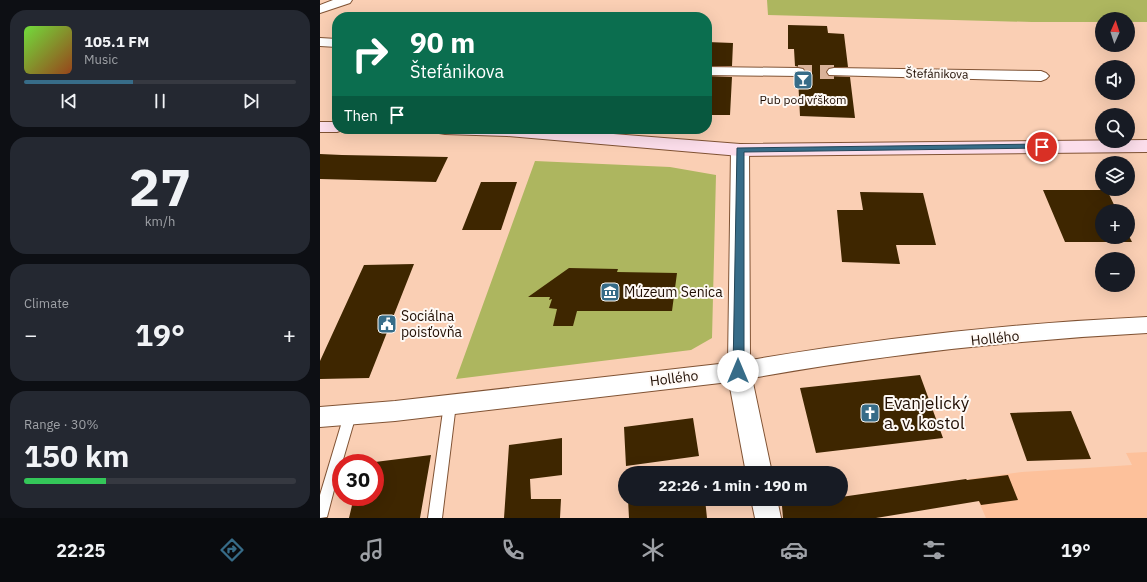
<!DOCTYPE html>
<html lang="en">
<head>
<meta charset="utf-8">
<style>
  body { margin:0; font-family:"IBM Plex Sans",sans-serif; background:#242831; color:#f1f3f6; height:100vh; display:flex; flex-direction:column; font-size:15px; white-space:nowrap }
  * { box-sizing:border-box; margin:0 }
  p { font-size:13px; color:#9ea1a6 }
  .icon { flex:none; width:22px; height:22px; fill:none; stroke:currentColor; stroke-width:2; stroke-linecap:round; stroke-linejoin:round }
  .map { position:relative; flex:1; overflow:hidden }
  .panel { display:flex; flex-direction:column; gap:10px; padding:10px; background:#0d0f14; width:320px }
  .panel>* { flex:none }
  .banner { position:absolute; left:12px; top:12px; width:380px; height:122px; border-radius:16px; box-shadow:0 4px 16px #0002; background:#0b6e4f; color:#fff; overflow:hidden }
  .needle { width:26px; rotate:3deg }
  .buttons { position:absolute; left:775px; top:12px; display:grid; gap:8px }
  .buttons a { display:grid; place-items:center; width:40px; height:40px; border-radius:50%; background:#171b24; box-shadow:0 4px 16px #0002; font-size:20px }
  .speed { position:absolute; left:12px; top:454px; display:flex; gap:8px; font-size:20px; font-weight:700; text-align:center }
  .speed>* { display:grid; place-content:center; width:52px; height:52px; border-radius:50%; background:#171b24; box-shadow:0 4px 16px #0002; line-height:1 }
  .speed .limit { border:6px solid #d22; background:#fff; color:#111 }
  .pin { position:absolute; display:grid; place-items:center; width:34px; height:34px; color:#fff; margin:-17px; border:2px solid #fff; border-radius:50%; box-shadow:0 1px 4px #0007 }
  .me { position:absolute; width:44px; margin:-22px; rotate:0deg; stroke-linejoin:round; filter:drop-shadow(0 0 3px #0008) }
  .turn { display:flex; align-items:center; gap:14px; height:84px; padding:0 12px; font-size:18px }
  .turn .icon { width:52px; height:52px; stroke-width:2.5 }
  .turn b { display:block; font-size:28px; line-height:34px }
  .then { display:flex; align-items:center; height:38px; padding:0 12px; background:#0003; gap:8px; font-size:15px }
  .big { font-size:30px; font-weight:700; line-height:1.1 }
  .panel .widget { flex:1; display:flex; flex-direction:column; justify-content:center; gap:6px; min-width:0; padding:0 14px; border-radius:16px; background:#242831 }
  .panel .dial { align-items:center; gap:0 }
  .dial b { font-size:52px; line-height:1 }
  .song { display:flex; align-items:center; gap:12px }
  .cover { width:48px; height:48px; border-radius:6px; background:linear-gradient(135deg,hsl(100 70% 55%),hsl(20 70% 35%)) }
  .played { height:4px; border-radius:2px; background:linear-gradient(90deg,#376c88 40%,#363941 40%) }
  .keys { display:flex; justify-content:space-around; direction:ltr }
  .heat { display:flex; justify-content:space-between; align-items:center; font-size:22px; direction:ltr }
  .charge { height:6px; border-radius:3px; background:linear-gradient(90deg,#34c759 30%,#363941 0) }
  .trip { position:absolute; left:298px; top:466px; width:230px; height:40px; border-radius:20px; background:#171b24; box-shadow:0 4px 16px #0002; font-weight:700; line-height:40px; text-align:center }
  .tab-bar { display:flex; height:64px; justify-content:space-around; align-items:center; background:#090b0e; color:#9ea1a6 }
  .tab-bar .icon { width:28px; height:28px }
  .tab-bar .on { color:#376c88 }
  .tab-bar b { font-size:18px; color:#f1f3f6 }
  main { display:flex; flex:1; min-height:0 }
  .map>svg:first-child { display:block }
  .built { fill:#fdc19b }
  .green { fill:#adb65f }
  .building { fill:#3e2600 }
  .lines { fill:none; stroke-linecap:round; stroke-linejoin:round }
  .street-tunnel { stroke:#d9b299; stroke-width:14; stroke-dasharray:14 8; stroke-linecap:butt }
  .lane-casing { stroke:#805334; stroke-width:2 }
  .street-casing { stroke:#805334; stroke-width:2 }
  .secondary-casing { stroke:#805334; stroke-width:2 }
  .lane { fill:#fff; fill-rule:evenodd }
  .street { fill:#fff; fill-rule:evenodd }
  .secondary { fill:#fcdeeb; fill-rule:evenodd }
  .route { fill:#376c88; stroke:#244658 }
  .labels { text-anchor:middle; stroke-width:4; stroke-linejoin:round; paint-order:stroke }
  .far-street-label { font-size:12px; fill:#200e03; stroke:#fef9f5 }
  .far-poi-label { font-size:12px; fill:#200e03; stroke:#fef9f5 }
  .poi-label { font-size:14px; fill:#200e03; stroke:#fef9f5; text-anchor:start }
  .street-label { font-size:14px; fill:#200e03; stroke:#fef9f5 }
  .near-poi-label { font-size:17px; fill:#200e03; stroke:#fef9f5; text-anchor:start }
</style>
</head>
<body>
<main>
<section class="panel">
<div class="widget">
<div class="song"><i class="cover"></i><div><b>105.1 FM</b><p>Music</p></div></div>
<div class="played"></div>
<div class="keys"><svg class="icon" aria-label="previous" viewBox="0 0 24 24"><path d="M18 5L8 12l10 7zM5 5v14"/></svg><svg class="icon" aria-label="pause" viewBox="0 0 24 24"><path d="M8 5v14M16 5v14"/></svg><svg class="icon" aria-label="next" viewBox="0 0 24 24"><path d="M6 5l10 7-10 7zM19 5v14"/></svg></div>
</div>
<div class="widget dial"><b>27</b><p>km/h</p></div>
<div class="widget"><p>Climate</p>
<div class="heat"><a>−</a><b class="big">19°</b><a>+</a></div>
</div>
<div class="widget"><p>Range · 30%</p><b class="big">150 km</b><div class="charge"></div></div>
</section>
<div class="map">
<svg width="827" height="518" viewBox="0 0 827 518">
  <rect width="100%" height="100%" fill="#facfb4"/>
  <path class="built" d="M827,452v66h-161l-17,-39 53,-7 110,-7 -6,-12z"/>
  <path class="green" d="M447,0h380v22h-19v-3h-26v3h-70l-264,-7z
    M215,161l135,6 46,8 -4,163 -21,12 -235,29z"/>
  <path class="building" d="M468,25l39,1 1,7 16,1 4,33 -19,1 -3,5 3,3 21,1 5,41 -55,-2 -2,-38 6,-2 2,-5 -3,-3 -8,-2 -1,-17h-6z
    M387,42l26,1 -1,23h-25z
    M387,76l25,1 -2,38h-23z
    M0,154l22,1 106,2 -12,25 -116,-3z
    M161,182h36l-16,48h-39z
    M723,190h64l10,21h-15v26h26v-3l4,8h-67z
    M540,192l63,1 13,52h-40l4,19 -58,-2 -5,-52h26z
    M94,264l-45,114 -49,1v-18l44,-96z
    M249,268l49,1 -1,3 60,1 -5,38h-95l-4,15h-20l4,-17 -8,-1 3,-9 -3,1 1,-3h-22z
    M600,375l23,63 -127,15 -16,-65z
    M751,411l20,48 -64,2 -17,-48z
    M373,418l6,38 -73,10 -2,-39z
    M242,438v37l-32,4 1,20h30l-1,19h-56l5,-73z
    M111,455l-11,63h-71l5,-21h21v-34h-8z
    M688,475l10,25 -37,5 -2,-4 -103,17h-93l-1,-12 49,-7h10v-2l125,-18 1,1z
    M308,499h77l2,19h-78z"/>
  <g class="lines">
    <path class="street-tunnel" d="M478,72h36"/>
    <g class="lane-casing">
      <path id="lane" d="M130,399l4,1 2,4 -14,114h-14l16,-114 2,-4z
        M30,410l4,1 2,4 -14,48h-1l-14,54 -7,1v-23l24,-80 2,-4z"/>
    </g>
    <g class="street-casing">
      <path id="street" d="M13,0h19l-2,3 -30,10v-8z
        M0,38l17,1v8l-17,-1z
        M387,67l91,1 5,1 2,3 -2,3 -5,1 -91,-1z
        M514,68l207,3 5,2 3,3 -3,3 -5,2 -212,-6 -2,-3 2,-3z
        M420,145l6,1 3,4 1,210c131,-22 264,-37 397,-43v16c-132,7 -265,22 -395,45l20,95h-26l-17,-91 -334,39 -75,6v-20l75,-6 333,-38 3,-213 3,-4z
        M431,499h26l4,19h-26z"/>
    </g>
    <g class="secondary-casing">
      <path id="secondary" d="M0,122h17v7h8l-8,3h-17z
        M116,129h114l190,15 407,-4v12l-407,4 -233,-20 -62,-2 -6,-1z"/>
    </g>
    <use href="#lane" class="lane"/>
    <use href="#street" class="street"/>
    <use href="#secondary" class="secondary"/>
  </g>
  <path class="route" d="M722,144l2,1v3l-300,4v219l-2,3 -4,1 -3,-1 -2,-3 4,-223z"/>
  <defs>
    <g id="bar-square" transform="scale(1)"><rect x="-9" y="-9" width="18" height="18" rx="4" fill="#376c88" stroke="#fef9f5"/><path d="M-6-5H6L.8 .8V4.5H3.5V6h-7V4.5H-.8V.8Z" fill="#fff"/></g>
    <g id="museum-square" transform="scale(1)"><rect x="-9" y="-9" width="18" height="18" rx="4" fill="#376c88" stroke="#fef9f5"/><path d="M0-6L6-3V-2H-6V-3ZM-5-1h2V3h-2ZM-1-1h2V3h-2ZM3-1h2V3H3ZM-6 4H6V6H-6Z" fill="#fff"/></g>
    <g id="civic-square" transform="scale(1)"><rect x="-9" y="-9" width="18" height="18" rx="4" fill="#376c88" stroke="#fef9f5"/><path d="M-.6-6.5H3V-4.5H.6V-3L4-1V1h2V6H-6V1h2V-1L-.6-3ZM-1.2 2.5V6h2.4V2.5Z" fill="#fff"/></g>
    <g id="church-square" transform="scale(1)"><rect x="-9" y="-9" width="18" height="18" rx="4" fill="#376c88" stroke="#fef9f5"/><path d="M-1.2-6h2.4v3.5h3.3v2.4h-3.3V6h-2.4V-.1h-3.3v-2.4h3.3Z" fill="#fff"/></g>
  </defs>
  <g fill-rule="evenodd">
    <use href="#bar-square" x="483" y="80"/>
    <use href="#museum-square" x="290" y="292"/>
    <use href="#civic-square" x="67" y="324"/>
    <use href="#church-square" x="550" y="413"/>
  </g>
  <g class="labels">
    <g class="far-street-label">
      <text transform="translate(617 74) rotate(1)" y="4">Štefánikova</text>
    </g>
    <g class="far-poi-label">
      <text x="483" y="104">Pub pod vŕškom</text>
    </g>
    <g class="poi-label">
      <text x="304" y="297">Múzeum Senica</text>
      <text x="81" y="321">Sociálna<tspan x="81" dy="16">poisťovňa</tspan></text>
    </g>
    <g class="street-label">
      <text transform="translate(675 338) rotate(-6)" y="5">Hollého</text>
      <text transform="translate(354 378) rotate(-7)" y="5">Hollého</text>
    </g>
    <g class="near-poi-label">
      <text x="564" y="409">Evanjelický<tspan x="564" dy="20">a. v. kostol</tspan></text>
    </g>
  </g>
</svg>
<div class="buttons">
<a><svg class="needle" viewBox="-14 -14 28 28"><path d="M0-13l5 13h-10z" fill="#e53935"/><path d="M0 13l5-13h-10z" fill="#9ea1a6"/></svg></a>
<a><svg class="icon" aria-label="sound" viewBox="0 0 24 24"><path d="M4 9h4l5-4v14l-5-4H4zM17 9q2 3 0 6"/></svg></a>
<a><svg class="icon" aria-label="search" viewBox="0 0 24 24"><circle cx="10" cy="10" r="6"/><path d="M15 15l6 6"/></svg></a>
<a><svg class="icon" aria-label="layers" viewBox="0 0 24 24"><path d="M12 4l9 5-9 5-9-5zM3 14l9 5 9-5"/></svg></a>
<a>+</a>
<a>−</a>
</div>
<div class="speed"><div class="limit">30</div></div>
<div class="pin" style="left:722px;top:147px;background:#d93025"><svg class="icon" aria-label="arrive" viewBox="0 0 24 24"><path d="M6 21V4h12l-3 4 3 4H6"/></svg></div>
<svg class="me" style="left:418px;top:371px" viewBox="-20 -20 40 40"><circle r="19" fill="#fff"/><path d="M0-13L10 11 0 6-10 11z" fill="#376c88"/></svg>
<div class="trip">22:26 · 1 min · 190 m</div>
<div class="banner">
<div class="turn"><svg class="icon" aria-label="right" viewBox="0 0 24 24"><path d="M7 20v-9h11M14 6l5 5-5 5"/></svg><div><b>90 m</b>Štefánikova</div></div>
<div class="then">Then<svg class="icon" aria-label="arrive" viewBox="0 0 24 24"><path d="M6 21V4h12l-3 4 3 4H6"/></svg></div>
</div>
</div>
</main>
<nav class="tab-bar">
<b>22:25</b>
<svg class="icon on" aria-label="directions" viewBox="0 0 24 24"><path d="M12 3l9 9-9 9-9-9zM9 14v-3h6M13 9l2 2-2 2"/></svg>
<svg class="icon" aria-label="music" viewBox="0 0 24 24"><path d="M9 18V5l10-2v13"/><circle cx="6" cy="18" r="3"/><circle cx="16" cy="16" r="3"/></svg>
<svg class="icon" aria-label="phone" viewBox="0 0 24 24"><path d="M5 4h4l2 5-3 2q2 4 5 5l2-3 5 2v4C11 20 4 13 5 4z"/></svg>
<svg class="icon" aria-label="climate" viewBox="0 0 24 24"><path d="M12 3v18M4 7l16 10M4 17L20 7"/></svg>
<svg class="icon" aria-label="car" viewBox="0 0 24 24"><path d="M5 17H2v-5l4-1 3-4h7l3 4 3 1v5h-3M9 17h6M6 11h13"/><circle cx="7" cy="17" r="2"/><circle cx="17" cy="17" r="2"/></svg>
<svg class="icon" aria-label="filters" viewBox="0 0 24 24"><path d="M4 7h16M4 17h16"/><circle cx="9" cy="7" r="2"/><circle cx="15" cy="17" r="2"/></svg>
<b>19°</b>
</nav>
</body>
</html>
